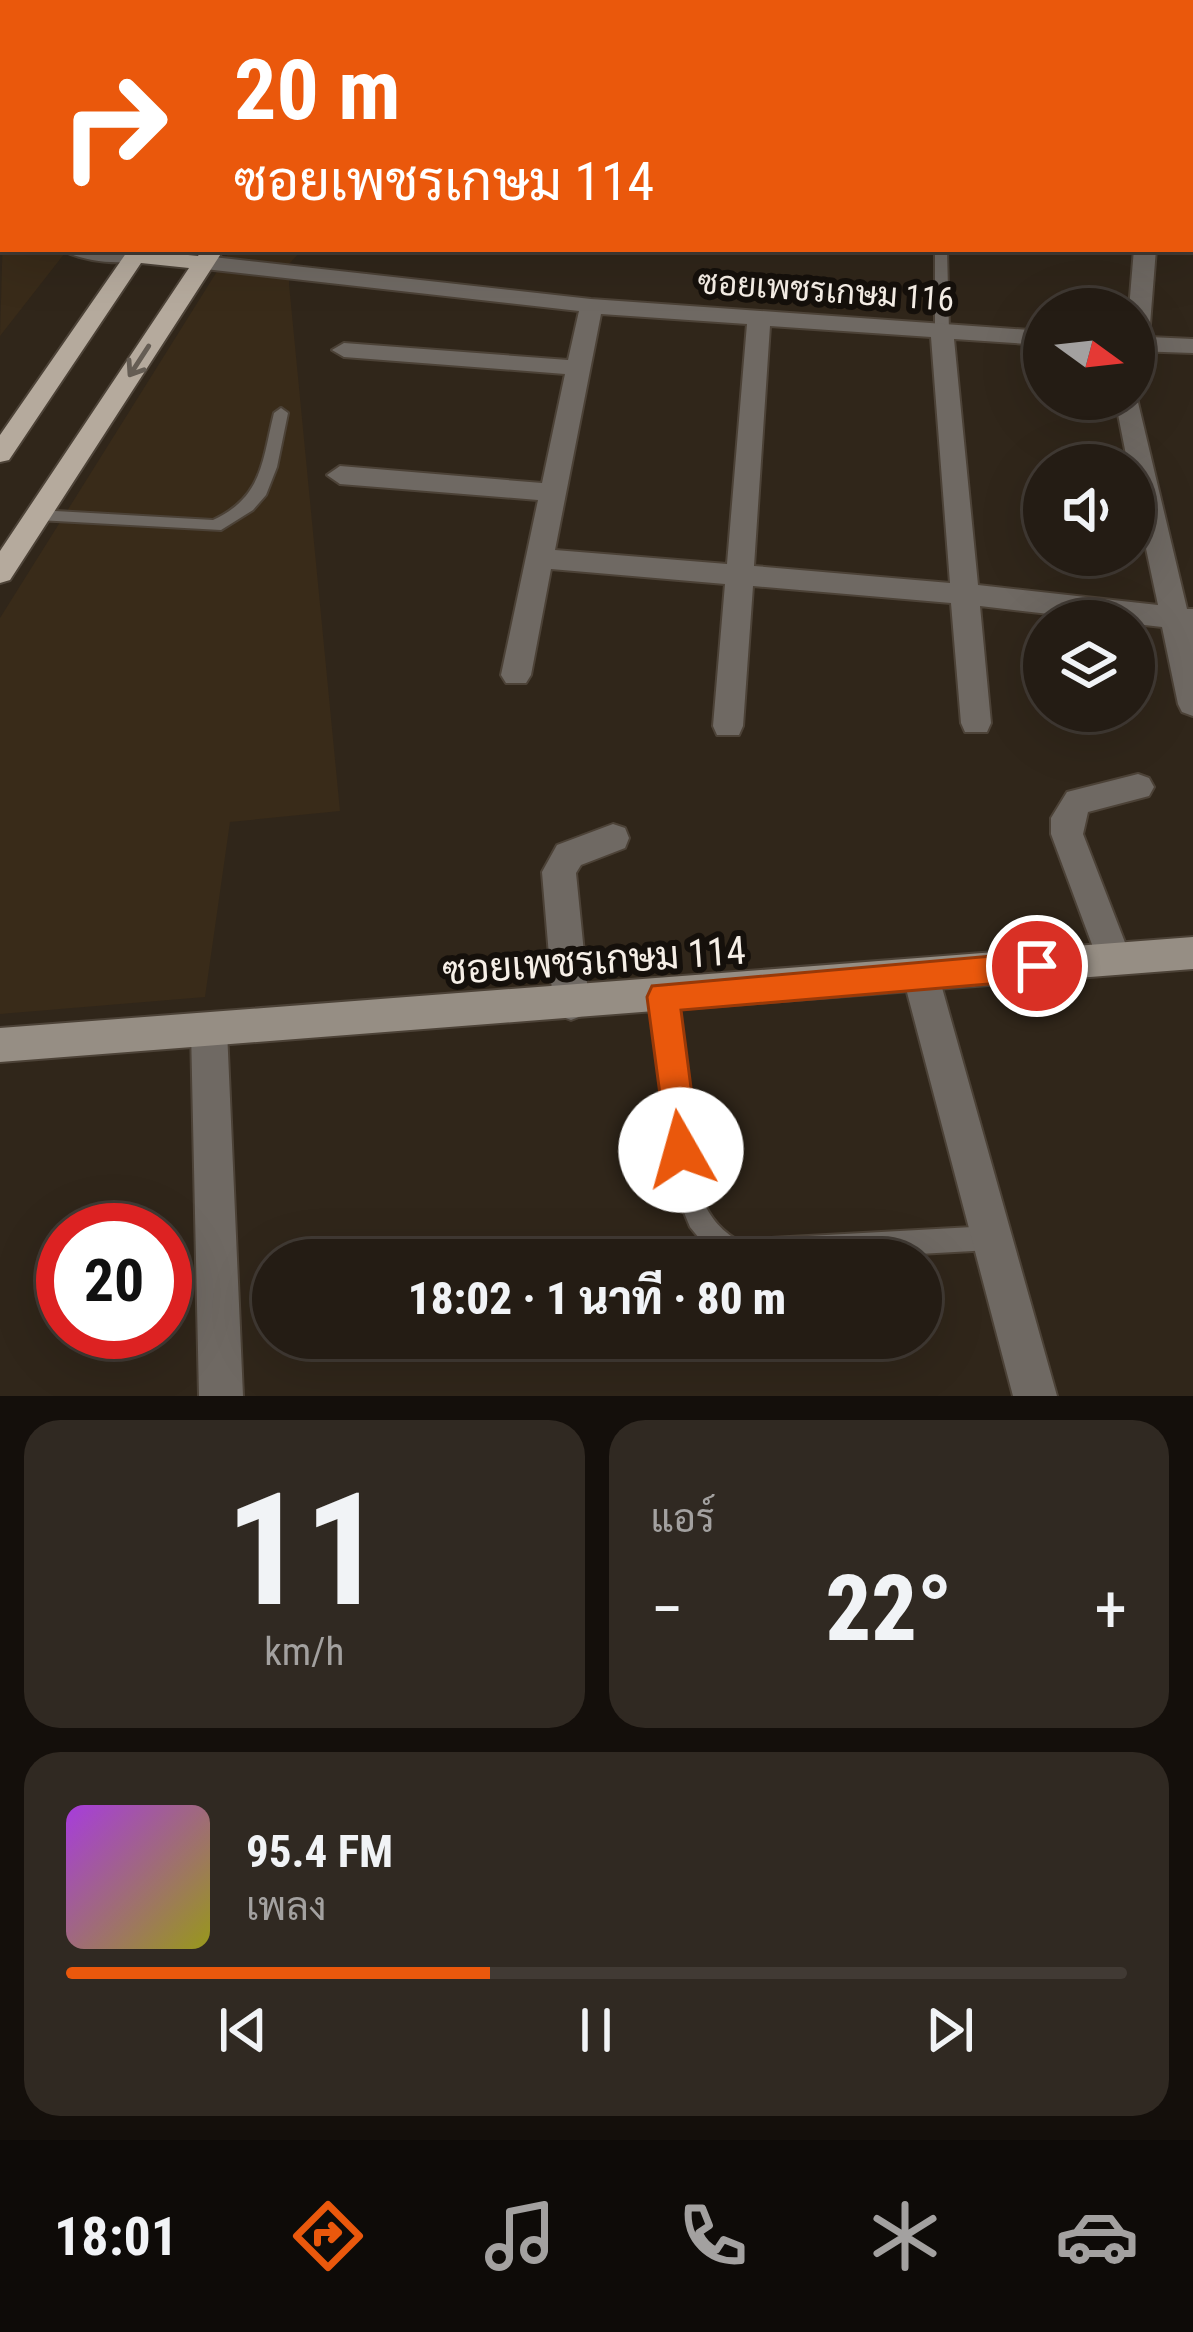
<!DOCTYPE html>
<html lang="th">
<head>
<meta charset="utf-8">
<style>
  body { margin:0; font-family:"Roboto Condensed",Sarabun,sans-serif; background:#302922; color:#f1f3f6; height:100vh; display:flex; flex-direction:column; font-size:45px; white-space:nowrap }
  * { box-sizing:border-box; margin:0 }
  p { font-size:39px; color:#a3a1a0 }
  .icon { flex:none; width:66px; height:66px; fill:none; stroke:currentColor; stroke-width:2; stroke-linecap:round; stroke-linejoin:round }
  .map { position:relative; height:1396px; overflow:hidden }
  .details { display:flex; flex-direction:column; gap:24px; padding:24px; background:#140f0b; flex:1 }
  .details>* { flex:none }
  .hud { position:absolute; left:0px; top:0px; width:1194px; height:252px; box-shadow:0 12px 48px #0002,0 0 0 3px #413a34; background:#ea580c; color:#fff; overflow:hidden }
  .needle { width:78px; rotate:105deg }
  .buttons { position:absolute; left:1023px; top:288px; display:grid; gap:24px }
  .buttons a { display:grid; place-items:center; width:132px; height:132px; border-radius:50%; background:#241c14; box-shadow:0 12px 48px #0002,0 0 0 3px #413a34; font-size:60px }
  .speed { position:absolute; left:36px; top:1203px; display:flex; gap:24px; font-size:60px; font-weight:700; text-align:center }
  .speed>* { display:grid; place-content:center; width:156px; height:156px; border-radius:50%; background:#241c14; box-shadow:0 12px 48px #0002,0 0 0 3px #413a34; line-height:1 }
  .speed .limit { border:18px solid #d22; background:#fff; color:#111 }
  .pin { position:absolute; display:grid; place-items:center; width:102px; height:102px; color:#fff; margin:-51px; border:6px solid #fff; border-radius:50%; box-shadow:0 3px 12px #0007 }
  .me { position:absolute; width:132px; margin:-66px; rotate:353deg; stroke-linejoin:round; filter:drop-shadow(0 0 9px #0008) }
  .turn { display:flex; align-items:center; gap:42px; height:252px; padding:0 36px; font-size:54px }
  .turn .icon { width:156px; height:156px; stroke-width:2.5 }
  .turn b { display:block; font-size:84px; line-height:102px }
  .big { font-size:90px; font-weight:800; line-height:1.1 }
  .details .widget { flex:1; display:flex; flex-direction:column; justify-content:center; gap:18px; min-width:0; padding:0 42px; border-radius:36px; background:#302922 }
  .details .dial { align-items:center; gap:0 }
  .dial b { font-size:156px; line-height:1 }
  .song { display:flex; align-items:center; gap:36px }
  .cover { width:144px; height:144px; border-radius:18px; background:linear-gradient(135deg,hsl(280 70% 55%),hsl(60 70% 35%)) }
  .played { height:12px; border-radius:6px; background:linear-gradient(90deg,#ea580c 40%,#413a34 40%) }
  .keys { display:flex; justify-content:space-around; direction:ltr }
  .heat { display:flex; justify-content:space-between; align-items:center; font-size:66px; direction:ltr }
  .details .tiles { flex:1; display:grid; gap:24px; grid-template-columns:1fr 1fr }
  .widget:last-child { grid-column:span 2 }
  .trip { position:absolute; left:252px; top:1239px; width:690px; height:120px; border-radius:60px; background:#241c14; box-shadow:0 12px 48px #0002,0 0 0 3px #413a34; font-weight:800; line-height:120px; text-align:center }
  .tabs { display:flex; height:192px; justify-content:space-around; align-items:center; background:#0e0b08; color:#a3a1a0 }
  .tabs .icon { width:84px; height:84px }
  .tabs .current { color:#ea580c }
  .tabs b { font-size:54px; color:#f1f3f6 }
  .map>svg:first-child { display:block }
  .built { fill:#392b19 }
  .lines { fill:none; stroke-linecap:round; stroke-linejoin:round }
  .lane-casing { stroke:#4c4237; stroke-width:4 }
  .street-casing { stroke:#4c4237; stroke-width:4 }
  .secondary-casing { stroke:#4c4237; stroke-width:4 }
  .primary-casing { stroke:#4c4237; stroke-width:4 }
  .lane { fill:#6f6963; fill-rule:evenodd }
  .street { fill:#6f6963; fill-rule:evenodd }
  .secondary { fill:#968e84; fill-rule:evenodd }
  .primary { fill:#b5aa9d; fill-rule:evenodd }
  .oneway { stroke:#655d54 }
  .route { fill:#ea580c; stroke:#983908; stroke-width:3 }
  .labels { text-anchor:middle; stroke-width:12; stroke-linejoin:round; paint-order:stroke }
  .far-street-label { font-size:33px; fill:#f6efe7; stroke:#15100b }
  .street-label { font-size:39px; fill:#f6efe7; stroke:#15100b }
</style>
</head>
<body>
<div class="map">
<svg width="1193" height="1396" viewBox="0 0 1193 1396">
  <rect width="100%" height="100%" fill="#30261a"/>
  <path class="built" d="M3,231v18h65l-68,87z
    M231,249h72l-14,15v20l51,527 -110,11 -25,175 -205,17v-396z"/>
  <g class="lines">
    <g class="lane-casing">
      <path id="lane" d="M935,249h12l2,82 -7,4 -7,-4z
        M281,408l7,5 -11,54 -11,28 -13,15 -32,20 -183,-10 -8,-5 8,-5 175,10c50,-23 49,-59 61,-107z
        M663,987l8,3 3,7 24,191c8,23 18,39 39,52l254,-14 9,3 3,9 -3,9 -9,3 -181,10h-85l-17,-11 -18,-22 -16,-39 -22,-191 3,-7z"/>
    </g>
    <g class="street-casing">
      <path id="street" d="M370,0h31l3,3h-35z
        M0,100h3v12h-3z
        M0,209h3l-3,17z
        M1191,211h2v12h-2z
        M0,236h3v12h-3z
        M61,249h70l15,7c-16,12 -69,5 -85,-7z
        M1134,249h22l-7,88 44,2v14l-59,-2v-42h-5z
        M204,256l387,43 453,32v14l-90,-6 24,246 180,20 -24,-113v-27h-6l-13,-66h19l2,-5 51,215h6v107l-11,-4 -4,-8 -16,-77 -182,-21 11,117 -4,9h-22l-4,-9 -10,-120 -198,-17 -10,140 -4,9h-22l-4,-9 12,-142 -174,-15 -20,106 -5,8h-20l-5,-8 37,-175 -198,-16 -13,-9 13,-9 202,17 23,-109 -221,-17 -12,-7 12,-7 224,17 11,-49 -383,-43 -3,-5zM601,314l146,10 -20,240 -172,-14zM770,326l161,11 19,246 -196,-17z
        M1138,774l11,4 5,9 -5,9 -61,16 -5,22 48,124 -5,11 -12,5 -12,-5 -5,-11 -46,-124v-16l16,-26z
        M613,824l12,4 4,10 -4,10 -44,17 -5,8 13,130 -5,12 -13,5 -13,-5 -5,-12 -11,-131 15,-27z
        M921,961l12,5 6,11 118,419h-44l-110,-419 6,-11z
        M209,1013l13,5 5,12 16,366h-44l-8,-366 5,-12z"/>
    </g>
    <g class="secondary-casing">
      <path id="secondary" d="M1193,937v32l-1193,93v-34z"/>
    </g>
    <g class="primary-casing">
      <path id="primary" d="M129,249l69,7 4,-7h22l-214,331 -10,3v-32l189,-283 -48,-5 -132,197 -9,2v-27z"/>
    </g>
    <use href="#lane" class="lane"/>
    <use href="#street" class="street"/>
    <use href="#secondary" class="secondary"/>
    <use href="#primary" class="primary"/>
  </g>
  <defs><path id="oneway-shaft" d="M-6 0H5M1.5-3L5.5 0L1.5 3" fill="none" stroke-width="1.6" stroke-linecap="round" stroke-linejoin="round" transform="scale(3)"/></defs>
  <use class="oneway" href="#oneway-shaft" transform="translate(139 361) rotate(123)"/>
  <path class="route" d="M1037,952l11,4 5,10 -5,10 -11,4 -356,30 18,140 -5,12 -13,5 -12,-5 -22,-165 5,-11z"/>
  <g class="labels">
    <g class="far-street-label">
      <text transform="translate(826 290) rotate(4)" y="12">ซอยเพชรเกษม 116</text>
    </g>
    <g class="street-label">
      <text transform="translate(594 960) rotate(-4)" y="14">ซอยเพชรเกษม 114</text>
    </g>
  </g>
</svg>
<div class="buttons">
<a><svg class="needle" viewBox="-14 -14 28 28"><path d="M0-13l5 13h-10z" fill="#e53935"/><path d="M0 13l5-13h-10z" fill="#a3a1a0"/></svg></a>
<a><svg class="icon" aria-label="sound" viewBox="0 0 24 24"><path d="M4 9h4l5-4v14l-5-4H4zM17 9q2 3 0 6"/></svg></a>
<a><svg class="icon" aria-label="layers" viewBox="0 0 24 24"><path d="M12 4l9 5-9 5-9-5zM3 14l9 5 9-5"/></svg></a>
</div>
<div class="speed"><div class="limit">20</div></div>
<div class="pin" style="left:1037px;top:966px;background:#d93025"><svg class="icon" aria-label="arrive" viewBox="0 0 24 24"><path d="M6 21V4h12l-3 4 3 4H6"/></svg></div>
<svg class="me" style="left:681px;top:1150px" viewBox="-20 -20 40 40"><circle r="19" fill="#fff"/><path d="M0-13L10 11 0 6-10 11z" fill="#ea580c"/></svg>
<div class="trip">18:02 · 1 นาที · 80 m</div>
<div class="hud">
<div class="turn"><svg class="icon" aria-label="right" viewBox="0 0 24 24"><path d="M7 20v-9h11M14 6l5 5-5 5"/></svg><div><b>20 m</b>ซอยเพชรเกษม 114</div></div>
</div>
</div>
<section class="details">
<div class="tiles">
<div class="widget dial"><b>11</b><p>km/h</p></div>
<div class="widget"><p>แอร์</p>
<div class="heat"><a>−</a><b class="big">22°</b><a>+</a></div>
</div>
<div class="widget">
<div class="song"><i class="cover"></i><div><b>95.4 FM</b><p>เพลง</p></div></div>
<div class="played"></div>
<div class="keys"><svg class="icon" aria-label="previous" viewBox="0 0 24 24"><path d="M18 5L8 12l10 7zM5 5v14"/></svg><svg class="icon" aria-label="pause" viewBox="0 0 24 24"><path d="M8 5v14M16 5v14"/></svg><svg class="icon" aria-label="next" viewBox="0 0 24 24"><path d="M6 5l10 7-10 7zM19 5v14"/></svg></div>
</div>
</div>
</section>
<nav class="tabs">
<b>18:01</b>
<svg class="icon current" aria-label="directions" viewBox="0 0 24 24"><path d="M12 3l9 9-9 9-9-9zM9 14v-3h6M13 9l2 2-2 2"/></svg>
<svg class="icon" aria-label="music" viewBox="0 0 24 24"><path d="M9 18V5l10-2v13"/><circle cx="6" cy="18" r="3"/><circle cx="16" cy="16" r="3"/></svg>
<svg class="icon" aria-label="phone" viewBox="0 0 24 24"><path d="M5 4h4l2 5-3 2q2 4 5 5l2-3 5 2v4C11 20 4 13 5 4z"/></svg>
<svg class="icon" aria-label="climate" viewBox="0 0 24 24"><path d="M12 3v18M4 7l16 10M4 17L20 7"/></svg>
<svg class="icon" aria-label="car" viewBox="0 0 24 24"><path d="M5 17H2v-5l4-1 3-4h7l3 4 3 1v5h-3M9 17h6M6 11h13"/><circle cx="7" cy="17" r="2"/><circle cx="17" cy="17" r="2"/></svg>
</nav>
</body>
</html>
